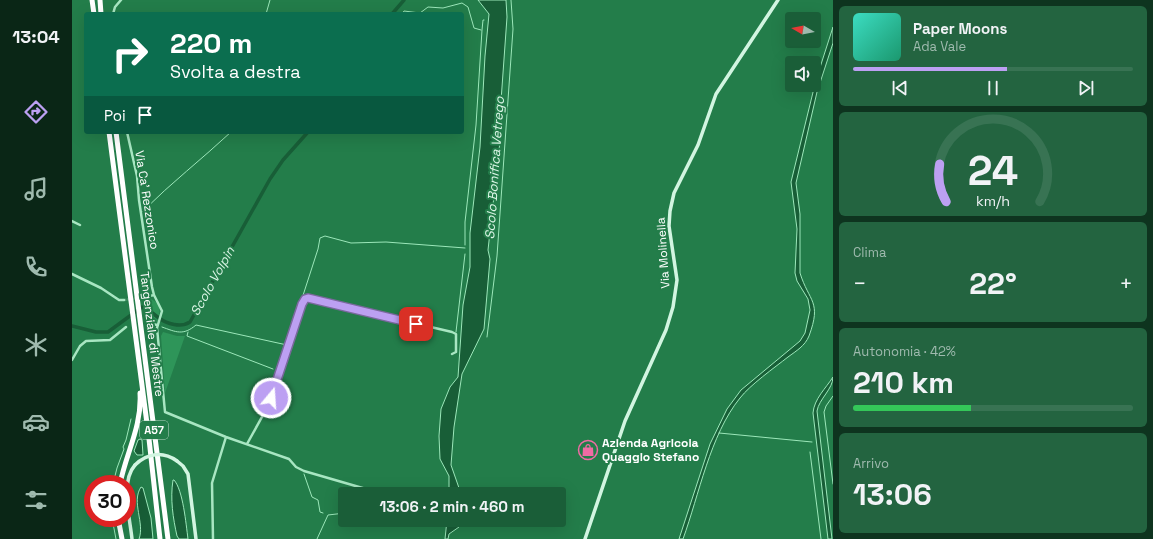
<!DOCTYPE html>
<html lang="it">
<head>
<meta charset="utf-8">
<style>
  body { margin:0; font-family:"Space Grotesk",sans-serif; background:#236440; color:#f1f3f6; height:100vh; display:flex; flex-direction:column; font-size:15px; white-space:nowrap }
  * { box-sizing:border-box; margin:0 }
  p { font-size:13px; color:#9fbaae }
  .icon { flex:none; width:22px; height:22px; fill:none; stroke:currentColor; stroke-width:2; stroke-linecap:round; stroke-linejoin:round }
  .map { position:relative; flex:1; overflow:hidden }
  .drawer { display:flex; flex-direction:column; gap:6px; padding:6px; background:#0e341f; width:320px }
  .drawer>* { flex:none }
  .hud { position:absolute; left:12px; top:12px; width:380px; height:122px; border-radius:4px; box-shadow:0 4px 16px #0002; background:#0b6e4f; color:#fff; overflow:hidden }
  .needle { width:26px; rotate:279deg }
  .tools { position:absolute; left:713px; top:12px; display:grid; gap:8px }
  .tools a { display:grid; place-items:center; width:36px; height:36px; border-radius:4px; background:#1a5e38; box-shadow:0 4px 16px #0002; font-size:20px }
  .speed { position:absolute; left:12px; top:475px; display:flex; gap:8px; font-size:20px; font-weight:700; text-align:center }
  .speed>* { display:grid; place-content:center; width:52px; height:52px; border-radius:50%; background:#1a5e38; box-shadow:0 4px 16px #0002; line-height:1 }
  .speed .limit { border:6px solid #d22; background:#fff; color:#111 }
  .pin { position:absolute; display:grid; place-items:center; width:34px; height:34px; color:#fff; margin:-17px; border-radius:8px; box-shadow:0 2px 6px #0006 }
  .me { position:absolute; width:44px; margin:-22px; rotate:18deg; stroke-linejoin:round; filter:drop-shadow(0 0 3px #0008) }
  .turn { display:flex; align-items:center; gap:14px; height:84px; padding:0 20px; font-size:18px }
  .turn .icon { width:52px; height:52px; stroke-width:2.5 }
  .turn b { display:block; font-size:28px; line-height:34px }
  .then { display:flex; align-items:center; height:38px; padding:0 20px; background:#0003; gap:8px; font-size:15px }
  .big { font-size:30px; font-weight:600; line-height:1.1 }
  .drawer .widget { flex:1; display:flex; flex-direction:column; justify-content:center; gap:6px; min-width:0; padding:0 14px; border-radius:6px; background:#236440 }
  .drawer .dial { align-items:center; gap:0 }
  .dial svg { height:104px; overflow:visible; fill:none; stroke:#387353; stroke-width:7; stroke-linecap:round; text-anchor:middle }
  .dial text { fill:#f1f3f6; stroke:none }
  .song { display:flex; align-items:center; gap:12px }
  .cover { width:48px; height:48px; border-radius:6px; background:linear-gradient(135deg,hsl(170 70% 55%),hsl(160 70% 35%)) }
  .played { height:4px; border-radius:2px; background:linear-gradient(90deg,#bca0f2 55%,#387353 55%) }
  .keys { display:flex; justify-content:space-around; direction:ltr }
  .heat { display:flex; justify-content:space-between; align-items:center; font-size:22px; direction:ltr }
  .charge { height:6px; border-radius:3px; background:linear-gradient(90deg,#34c759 42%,#387353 0) }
  .trip { position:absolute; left:266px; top:487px; width:228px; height:40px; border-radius:4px; background:#1a5e38; box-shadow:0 4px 16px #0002; font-weight:600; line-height:40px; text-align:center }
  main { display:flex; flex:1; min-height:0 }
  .menu { display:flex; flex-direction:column; width:72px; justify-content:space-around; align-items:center; background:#0a2616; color:#9fbaae }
  .menu .icon { width:28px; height:28px }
  .menu .on { color:#bca0f2 }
  .menu b { font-size:18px; color:#f1f3f6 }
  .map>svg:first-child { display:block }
  .green { fill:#2e9559 }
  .water { fill:#185e37; stroke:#9ce7ba }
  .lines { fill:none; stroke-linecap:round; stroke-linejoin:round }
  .stream { stroke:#9ce7ba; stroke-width:1 }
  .canal { stroke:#185e37; stroke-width:3.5 }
  .street-tunnel { stroke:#4f976e; stroke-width:2.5; stroke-dasharray:2.5 1; stroke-linecap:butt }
  .street { stroke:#a8e6c2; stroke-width:2.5 }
  .secondary { stroke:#d2f5e1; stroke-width:3.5 }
  .highway { stroke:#fff; stroke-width:5 }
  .secondary-bridge { stroke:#d2f5e1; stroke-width:3.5 }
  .route-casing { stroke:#7a689d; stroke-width:10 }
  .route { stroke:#bca0f2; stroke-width:7 }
  .labels { text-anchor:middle; stroke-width:4; stroke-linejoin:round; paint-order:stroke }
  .shield { fill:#237d4a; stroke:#bdd8c9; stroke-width:1 }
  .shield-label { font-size:11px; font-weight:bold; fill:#fff }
  .street-label { font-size:12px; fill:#fff; stroke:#237d4a }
  .poi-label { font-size:12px; font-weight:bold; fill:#fff; stroke:#237d4a; text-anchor:start }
  .water-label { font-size:13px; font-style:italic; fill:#ddf7e8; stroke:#237d4a }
</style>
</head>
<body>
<main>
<nav class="menu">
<b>13:04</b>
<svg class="icon on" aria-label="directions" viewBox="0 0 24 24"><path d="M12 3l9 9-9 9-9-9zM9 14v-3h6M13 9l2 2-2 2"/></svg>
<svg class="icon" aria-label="music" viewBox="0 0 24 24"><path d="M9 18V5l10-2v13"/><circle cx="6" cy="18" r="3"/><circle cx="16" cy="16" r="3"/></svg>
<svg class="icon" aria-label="phone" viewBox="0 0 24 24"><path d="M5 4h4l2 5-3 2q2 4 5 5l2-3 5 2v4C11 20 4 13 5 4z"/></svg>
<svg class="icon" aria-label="climate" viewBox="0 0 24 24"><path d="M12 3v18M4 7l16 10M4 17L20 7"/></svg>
<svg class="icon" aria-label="car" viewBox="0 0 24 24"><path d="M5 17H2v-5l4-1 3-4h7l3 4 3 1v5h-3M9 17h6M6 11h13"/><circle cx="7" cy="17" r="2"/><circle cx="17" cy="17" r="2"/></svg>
<svg class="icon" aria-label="filters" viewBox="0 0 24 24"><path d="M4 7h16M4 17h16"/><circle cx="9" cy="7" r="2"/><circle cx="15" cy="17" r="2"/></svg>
</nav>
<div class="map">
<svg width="761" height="539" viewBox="0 0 761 539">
  <rect width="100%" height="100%" fill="#237d4a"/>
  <path class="green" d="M73,298c10,0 17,8 14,18l-13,-10z
    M75,310l11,10 -1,2h-9z
    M91,332l14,4h8l-20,57 -4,-57z"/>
  <path class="water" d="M406,0h28l1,17 -6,84v31l-13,118 2,9 -6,70 -22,45 -8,53 -3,38 8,23v6h-10v-18l-9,-17 -1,-23 2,-27 9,-22 8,-10 5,-72 7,-38v-34l10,-86 5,-91 4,-42z
    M761,27v16l-16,49 -21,91 4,31v59c9,29 22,28 9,63 -4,10 -13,15 -21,21 -14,11 -38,28 -48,41 -30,37 -41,97 -57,141h-4l31,-95 17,-35 14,-19 59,-49 5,-8 5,-23 -2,-11 -11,-18 -2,-8 2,-44 -6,-47 25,-102z
    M761,377c0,12 -14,22 -16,34l15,128h-4l-15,-126c1,-14 13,-25 20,-36z
    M68,439l2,1 1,15h-6l-3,-4 4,-11z
    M101,480h1c9,10 12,44 14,59h-9l-2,-3c-4,-18 -7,-37 -4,-56z
    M69,487l2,1 8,30 2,21h-14c6,-16 -8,-37 2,-52z
    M375,520h12v7l-10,7 -1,5h-3z"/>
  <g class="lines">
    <path class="stream" d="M194,14l4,-14
      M330,14l2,-3 16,2 8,-6 15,1 19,-5 6,4 6,21 7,2
      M71,211c28,-28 59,-52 88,-79
      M393,245v-23l11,-97 6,-95 1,-10h1
      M225,314l21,-65 2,-11 5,-2 26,7 35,-1 79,6
      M90,327c14,5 21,9 34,-2l91,20
      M116,332l-1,4 86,33
      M384,332l9,-78
      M415,337l10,-81 16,-227 -2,-29
      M216,340l8,-24
      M206,371l9,-27
      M761,396l-7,10 -2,6 9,72
      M647,433l93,9
      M738,452l11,87
      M232,474l8,23 6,3 2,12 3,1
      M41,484l4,-16 7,-19 -1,-2 3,-7 5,-21
      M40,518l4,21
      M245,539l11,-24 17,-2"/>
    <path class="canal" d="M320,14l12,-14
      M0,326l24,6h12l34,-25c7,2 11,7 17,11 8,6 22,10 31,4l80,-143 13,-19 25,-28"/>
    <path class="street-tunnel" d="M52,300l21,-3"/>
    <path class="street" d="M41,14l2,-7 6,-7
      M55,132l10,44 2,24 13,87 2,8 8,16 -5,17 8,84 61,25 63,22 7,8 8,4 62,18 32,5
      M0,221l8,4
      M0,274l29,14 18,12h5
      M73,297l9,-2
      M77,323l8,2
      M0,360l8,-14 6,-5 24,-1 16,-13
      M175,444l21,-38 34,-102 3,-5h7l140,33 4,2v18l-4,2
      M141,539l-1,-56 14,-46"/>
    <path class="secondary" d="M105,461l6,5 5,8 8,65
      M60,539c-2,-21 -12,-57 3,-74
      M513,539l40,-118 41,-91 7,-23 4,-27 -8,-54 1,-15 4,-18 24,-48 18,-51 62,-94"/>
    <path class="highway" d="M20,0l2,14
      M28,0l1,14
      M37,132l40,307 11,100
      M44,132l52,407
      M48,484c6,-31 22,-57 20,-91
      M46,518l4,21"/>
    <path class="secondary-bridge" d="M63,465c12,-12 28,-14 42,-4"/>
  </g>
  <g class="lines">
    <g class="route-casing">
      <path id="route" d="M199,398l31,-94 3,-5 3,-1 108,26"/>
    </g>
    <use href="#route" class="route"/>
  </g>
  <defs>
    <g id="shop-ring" transform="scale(1)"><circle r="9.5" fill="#237d4a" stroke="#f06ba4" stroke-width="1.5"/><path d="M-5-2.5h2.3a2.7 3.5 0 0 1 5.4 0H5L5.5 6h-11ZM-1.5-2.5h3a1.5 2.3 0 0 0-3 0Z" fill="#f06ba4"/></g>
  </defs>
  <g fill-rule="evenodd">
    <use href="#shop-ring" x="516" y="450"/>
  </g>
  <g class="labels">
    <rect class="shield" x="68" y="421" width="28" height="18" rx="3"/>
    <g class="shield-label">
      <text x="82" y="434">A57</text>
    </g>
    <g class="street-label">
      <text transform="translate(75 200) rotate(81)" y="4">Via Ca' Rezzonico</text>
      <text transform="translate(591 253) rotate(-94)" y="4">Via Molinella</text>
      <text transform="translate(80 334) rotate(83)" y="4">Tangenziale di Mestre</text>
    </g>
    <g class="poi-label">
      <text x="530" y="447">Azienda Agricola<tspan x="530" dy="14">Quaggio Stefano</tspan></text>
    </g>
    <g class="water-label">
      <text transform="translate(422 168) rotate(-86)" y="5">Scolo Bonifica Vetrego</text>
      <text transform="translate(140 281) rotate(-61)" y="5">Scolo Volpin</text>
    </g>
  </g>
</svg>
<div class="tools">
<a><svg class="needle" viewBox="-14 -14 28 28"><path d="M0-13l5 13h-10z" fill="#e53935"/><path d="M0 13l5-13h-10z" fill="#9fbaae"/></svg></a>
<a><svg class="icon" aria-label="sound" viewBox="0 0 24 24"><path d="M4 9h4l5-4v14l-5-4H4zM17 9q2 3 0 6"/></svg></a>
</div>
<div class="speed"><div class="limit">30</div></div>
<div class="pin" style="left:344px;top:324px;background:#d93025"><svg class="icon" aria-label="arrive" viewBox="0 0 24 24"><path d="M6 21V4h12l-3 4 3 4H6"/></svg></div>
<svg class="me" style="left:199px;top:398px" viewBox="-20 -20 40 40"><circle r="17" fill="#bca0f2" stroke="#fff" stroke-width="3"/><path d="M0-11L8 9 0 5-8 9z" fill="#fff"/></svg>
<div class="trip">13:06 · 2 min · 460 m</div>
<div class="hud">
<div class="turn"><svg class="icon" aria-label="right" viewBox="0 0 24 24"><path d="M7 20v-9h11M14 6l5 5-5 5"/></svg><div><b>220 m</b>Svolta a destra</div></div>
<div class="then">Poi<svg class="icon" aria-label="arrive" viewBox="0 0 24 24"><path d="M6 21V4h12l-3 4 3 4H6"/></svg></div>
</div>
</div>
<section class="drawer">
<div class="widget">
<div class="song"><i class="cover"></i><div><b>Paper Moons</b><p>Ada Vale</p></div></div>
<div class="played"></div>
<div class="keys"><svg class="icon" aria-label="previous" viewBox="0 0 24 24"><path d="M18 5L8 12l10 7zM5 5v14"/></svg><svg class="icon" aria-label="pause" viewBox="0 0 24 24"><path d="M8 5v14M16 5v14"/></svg><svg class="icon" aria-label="next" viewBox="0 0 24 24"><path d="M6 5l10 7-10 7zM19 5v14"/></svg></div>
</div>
<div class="widget dial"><svg viewBox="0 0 100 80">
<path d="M14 69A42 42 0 1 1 86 69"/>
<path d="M14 69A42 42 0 0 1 9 40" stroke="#bca0f2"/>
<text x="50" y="56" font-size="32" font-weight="700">24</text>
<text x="50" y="72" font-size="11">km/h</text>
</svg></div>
<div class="widget"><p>Clima</p>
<div class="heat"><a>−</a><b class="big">22°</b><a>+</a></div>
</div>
<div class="widget"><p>Autonomia · 42%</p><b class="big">210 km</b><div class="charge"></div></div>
<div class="widget"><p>Arrivo</p><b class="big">13:06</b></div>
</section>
</main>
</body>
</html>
